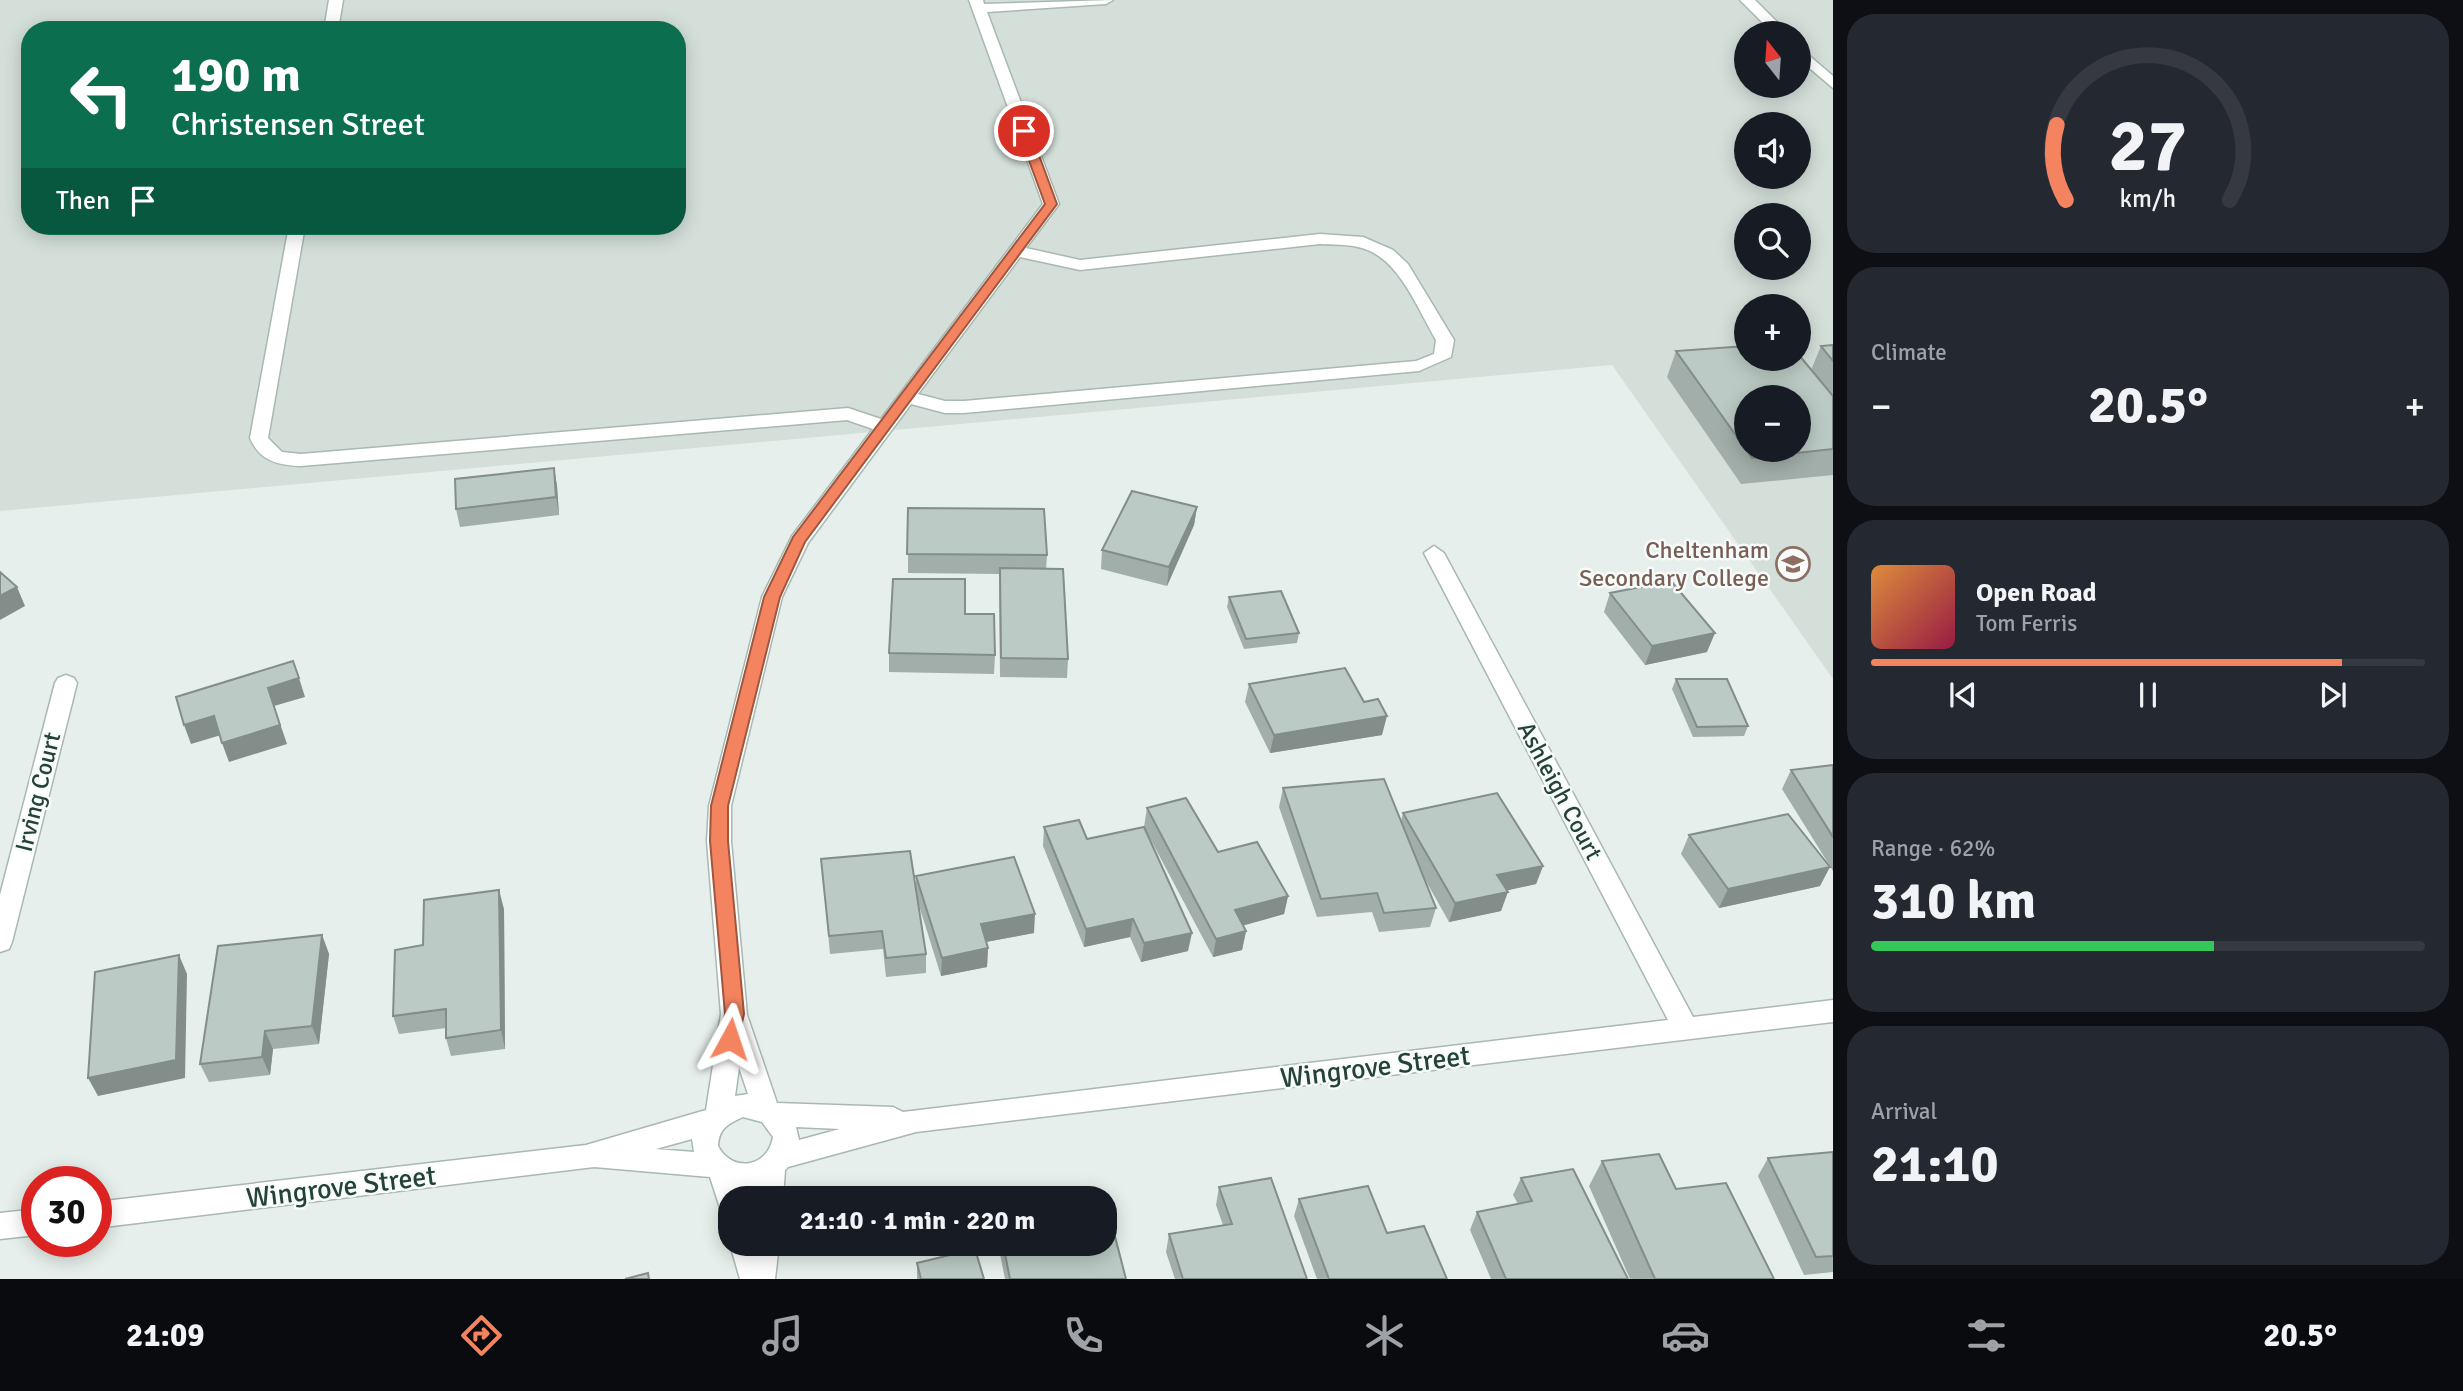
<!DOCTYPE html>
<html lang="en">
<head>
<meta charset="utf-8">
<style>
  body { margin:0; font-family:Signika,sans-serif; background:#242831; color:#f1f3f6; height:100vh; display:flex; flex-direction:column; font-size:26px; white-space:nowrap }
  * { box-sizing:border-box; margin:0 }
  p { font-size:23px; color:#9ea1a6 }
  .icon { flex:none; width:38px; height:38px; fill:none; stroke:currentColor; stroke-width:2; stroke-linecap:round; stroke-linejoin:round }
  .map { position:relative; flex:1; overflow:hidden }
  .side { display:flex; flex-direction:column; gap:14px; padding:14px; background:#0d0f14; width:630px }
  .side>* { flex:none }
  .banner { position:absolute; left:21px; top:21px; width:665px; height:214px; border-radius:28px; box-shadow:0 4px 18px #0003; background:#0b6e4f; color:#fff; overflow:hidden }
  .needle { width:46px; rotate:343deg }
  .tools { position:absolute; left:1734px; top:21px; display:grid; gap:14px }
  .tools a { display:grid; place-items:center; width:77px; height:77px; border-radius:50%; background:#171b24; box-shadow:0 4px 18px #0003; font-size:35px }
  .speed { position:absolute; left:21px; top:1166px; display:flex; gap:14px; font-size:35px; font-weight:700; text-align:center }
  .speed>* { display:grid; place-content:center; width:91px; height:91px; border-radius:50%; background:#171b24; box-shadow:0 4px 18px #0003; line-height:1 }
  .speed .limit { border:10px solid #d22; background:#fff; color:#111 }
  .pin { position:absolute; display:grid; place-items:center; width:60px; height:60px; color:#fff; margin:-30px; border:4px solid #fff; border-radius:50%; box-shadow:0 2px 7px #0007 }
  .me { position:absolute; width:77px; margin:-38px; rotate:5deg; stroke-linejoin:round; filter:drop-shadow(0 0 5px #0008) }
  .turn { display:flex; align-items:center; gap:24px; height:147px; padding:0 35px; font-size:32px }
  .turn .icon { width:91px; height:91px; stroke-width:2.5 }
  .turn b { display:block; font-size:49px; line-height:60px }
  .then { display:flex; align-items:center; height:66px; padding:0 35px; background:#0003; gap:14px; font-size:26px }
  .big { font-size:52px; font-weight:800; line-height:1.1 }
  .side .tile { flex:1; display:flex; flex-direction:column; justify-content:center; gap:10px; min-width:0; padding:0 24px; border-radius:28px; background:#242831 }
  .side .dial { align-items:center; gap:0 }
  .dial svg { height:182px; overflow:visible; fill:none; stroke:#363941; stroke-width:7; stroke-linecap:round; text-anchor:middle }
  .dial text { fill:#f1f3f6; stroke:none }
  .song { display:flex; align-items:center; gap:21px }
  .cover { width:84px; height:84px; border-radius:10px; background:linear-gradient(135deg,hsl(30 70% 55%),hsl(340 70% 35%)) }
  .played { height:7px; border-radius:4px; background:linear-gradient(90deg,#f4845f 85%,#363941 85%) }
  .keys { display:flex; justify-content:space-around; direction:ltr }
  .heat { display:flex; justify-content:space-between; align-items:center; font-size:38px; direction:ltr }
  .charge { height:10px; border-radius:5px; background:linear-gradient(90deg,#34c759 62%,#363941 0) }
  .trip { position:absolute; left:718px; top:1186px; width:399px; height:70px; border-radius:28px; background:#171b24; box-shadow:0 4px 18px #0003; font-weight:800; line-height:70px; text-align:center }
  .menu { display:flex; height:112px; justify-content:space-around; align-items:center; background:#090b0e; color:#9ea1a6 }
  .menu .icon { width:49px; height:49px }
  .menu .on { color:#f4845f }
  .menu b { font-size:32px; color:#f1f3f6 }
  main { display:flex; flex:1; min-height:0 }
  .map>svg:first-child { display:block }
  .built { fill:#d4dfda; fill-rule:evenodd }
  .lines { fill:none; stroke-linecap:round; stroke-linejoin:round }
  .minor-casing { stroke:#a8b8b2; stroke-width:3 }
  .minor { fill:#fff; fill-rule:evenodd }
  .wall { fill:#a1aea9 }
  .shaded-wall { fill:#838d89 }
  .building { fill:#bbcac4; stroke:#838d89; stroke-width:2; fill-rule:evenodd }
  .route { fill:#f4845f; stroke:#9f563e; stroke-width:2 }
  .labels { text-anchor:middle; stroke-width:5; stroke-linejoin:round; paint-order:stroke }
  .education-label { font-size:24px; fill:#785e54; stroke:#f7fbf9; text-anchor:end }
  .street-label { font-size:24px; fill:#24423a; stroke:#f7fbf9 }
  .near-street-label { font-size:28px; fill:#24423a; stroke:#f7fbf9 }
</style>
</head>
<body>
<main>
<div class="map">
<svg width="1833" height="1279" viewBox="0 0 1833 1279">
  <rect width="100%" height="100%" fill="#e6efeb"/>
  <path class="built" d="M0,0h1833v679l-221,-314 -1612,146zM30,30h647v196h-647zM1746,33h53v53h-53zM1746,124h53v53h-53zM1746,215h53v53h-53zM1746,306h53v53h-53zM1746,397h53v53h-53z"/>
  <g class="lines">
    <g class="minor-casing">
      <path id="minor" d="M329,0h14l-5,30h-14z
        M969,0h14l1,4 129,-4 -7,4 -119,8 72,192 -33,44 54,12 240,-26 43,3 30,13 15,14 46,76 -3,17 -32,14 -455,42h-19l-34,-9 -103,139 -26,54 -51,209v35l16,174 30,88 116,4 10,5 765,-92 -244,-467 10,-7 10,7 249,464 140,-17v22l-917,110 -128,35 -3,3 -2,29h-28l1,-12 -15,2 3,10h-14v12l-10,-3 -10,-31 -116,-10 -498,61v-26l490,-57 120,-35 15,-96 -14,-173 2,-35 53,-209 30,-61 81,-107 -26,-9 -546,46c-24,-1 -41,-5 -51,-28l39,-212h16l-37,212 14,14 19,2 547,-46 33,11 162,-215zM1320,244c12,1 26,0 38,3 40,8 59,61 78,93l-2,14 -18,7 -452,40h-19l-27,-7 102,-137 60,13zM739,1067l9,27 -13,2zM743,1117l19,5 11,15c-5,31 -41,36 -55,9 1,-18 10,-22 25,-29zM796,1127l44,2 -41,11zM692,1139l2,13 -38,-3z
        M1740,0h15l33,33h-15z
        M1799,47l34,29v12l-34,-29z
        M66,675l8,3 3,5 -65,259 -3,7 -9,3v-57l55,-212 3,-5z
        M37,1209v26l-37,4v-26z
        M730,1244h49l-4,35h-35z"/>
    </g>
    <use href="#minor" class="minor"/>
  </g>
  <path class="wall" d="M1833,345v130l-92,9 -74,-107 9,-26 135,19 10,-24z
    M554,468l3,18 2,29 -99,12 -4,-18z
    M1197,507l-3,18 -27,61 -66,-17 1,-19z
    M908,508l139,47 -1,14 22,90 -1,19 -67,-1 -1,-103 -91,-1z
    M1610,593l97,59 -62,13 -41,-53z
    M1229,597l70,36 -2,10 -53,6 -17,-42z
    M965,614l30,41 -1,19 -105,-2v-19z
    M1676,679l72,47 -4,10 -51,1 -21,-48z
    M1249,684l133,51 -112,18 -25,-51z
    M1833,765v106l-51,-82 9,-19z
    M1283,788l118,33 2,-8 140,53 -7,18 -29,6 -6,21 -52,11 -27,-48 14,34 -6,19 -51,5 -7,-20 -55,5 -38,-110z
    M1147,808l141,88 -4,18 -41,11 3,6 -4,19 -29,7 -69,-130z
    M1044,827l43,12 101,112 -47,11 -11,-25 -46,10 -41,-101z
    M1689,835l131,51 -101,22 -38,-54z
    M821,859l95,31v-14l118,57 -48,9 2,6 -1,19 -46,9 -24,-77 9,55v19l-40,4 -3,-28 -53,5z
    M504,909l1,140 -54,7 -5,-18v-10l-47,6 -6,-18 30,-71z
    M322,935l7,19 -10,90 -46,5 -3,26 -61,7 -9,-18z
    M1833,1152v120l-29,3 -46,-99 10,-18z
    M1602,1161l74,28 98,90h-144l-41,-93z
    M1521,1178l107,101h-137l-21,-49 7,-18 41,-8 -5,-9z
    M1219,1187l88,92h-132l-9,-27 3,-18 54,-9 -7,-20z
    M1299,1199l88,34 60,46h-130l-23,-63z
    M998,1244h106l22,35h-121z
    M917,1263l67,16h-67z"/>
  <path class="shaded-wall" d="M554,468l3,18 2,29 -3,-18z
    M1197,507l-3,18 -27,61 2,-19z
    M17,587l8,19 -25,14v-24z
    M1715,633l-8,19 -62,13 7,-19z
    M299,678l6,19 -31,9 13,38 -58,18 -7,-19 46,-55z
    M214,716l7,19 -30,9 -7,-19z
    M1387,716l-5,19 -112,18 4,-18z
    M1543,866l-7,18 -45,10 6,-19z
    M1830,867l-10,19 -101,22 9,-19z
    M499,890l5,19 1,140 -4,-19z
    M1508,892l-7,19 -52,11 6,-19z
    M1288,896l-4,18 -53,15 4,-19z
    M1035,914l-1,19 -54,10 1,-19z
    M1133,919l-3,18 -46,10 2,-18z
    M1246,931l-4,19 -29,7 3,-18z
    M1192,933l-4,18 -47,11 3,-19z
    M322,935l7,19 -10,90 -7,-18z
    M988,948l-1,19 -46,9 1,-18z
    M179,955l8,19 -2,104 -87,18 -10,-18z
    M265,1031l8,18 -3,26 -8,-18z"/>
  <path class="building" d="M1833,345v16l-12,-15z
    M1746,346v13h53v-4l34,41v53l-81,9 -76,-107zM1746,397h53v53h-53z
    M554,468l2,29 -100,12 -1,-30z
    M1132,491l65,16 -28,60 -67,-17z
    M908,508l136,1 3,46 -140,-1z
    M1000,568l63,1 5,90 -67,-1z
    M0,572l17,15 -17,9z
    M893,579h72v35h29l1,41 -106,-2z
    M1671,581l44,52 -63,13 -42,-53z
    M1281,591l18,42 -53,6 -17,-42z
    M293,661l6,17 -31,10 12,37 -58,18 -8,-27 -30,9 -8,-28z
    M1345,668l19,34 14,-3 9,17 -113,19 -25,-51z
    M1676,679h51l21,47 -51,1z
    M1833,765v72l-42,-67z
    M1384,779l52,129 -52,5 -7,-20 -56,6 -38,-111z
    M1497,793l46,73 -46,9 11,17 -53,11 -52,-90z
    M1186,798l32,54 39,-10 31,54 -53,14 11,21 -30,8 -69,-131z
    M1788,814l42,53 -102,22 -39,-54z
    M1079,820l8,19 57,-12 48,106 -48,10 -11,-24 -47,10 -42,-102z
    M910,851l16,103 -40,4 -4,-27 -53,5 -8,-77z
    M1014,857l21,57 -54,10 7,24 -46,10 -26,-82z
    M499,890l2,140 -55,8v-29l-53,7 2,-66 28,-5 1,-45z
    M322,935l-10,91 -47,5 -3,26 -62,7 18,-118z
    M179,955l-3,105 -88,18 7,-106z
    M1833,1152v104l-17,1 -48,-99z
    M1659,1154l17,35 50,-6 48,96h-119l-53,-118z
    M1573,1169l55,110h-122l-29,-67 55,-11 -11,-23z
    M1271,1178l36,101h-124l-14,-45 63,-10 -13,-37z
    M1368,1186l19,47 37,-7 23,53h-118l-30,-80z
    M1112,1225l14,54h-116l-7,-35h101v-18z
    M975,1249l9,30h-63l-4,-16z
    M648,1273l1,6h-24z"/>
  <path class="route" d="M1024,127l6,4 27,73 -252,338 -25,55 -52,209v35l16,173 -7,31h-14l-2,-6 4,-25 -15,-173 1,-35 53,-209 29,-60 252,-333 -27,-73z"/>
  <defs>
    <g id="school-ring" transform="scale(1.75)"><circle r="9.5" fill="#f7fbf9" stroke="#8d6e63" stroke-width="1.5"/><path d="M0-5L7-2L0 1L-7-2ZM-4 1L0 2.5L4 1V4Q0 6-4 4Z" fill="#8d6e63"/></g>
  </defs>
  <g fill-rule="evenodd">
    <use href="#school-ring" x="1793" y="564"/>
  </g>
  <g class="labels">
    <g class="education-label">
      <text x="1769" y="558">Cheltenham<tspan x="1769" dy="28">Secondary College</tspan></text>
    </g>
    <g class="street-label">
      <text transform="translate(1560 791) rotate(62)" y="8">Ashleigh Court</text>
      <text transform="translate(38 792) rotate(-76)" y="8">Irving Court</text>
    </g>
    <g class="near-street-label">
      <text transform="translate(1375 1066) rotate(-7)" y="10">Wingrove Street</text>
      <text transform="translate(341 1186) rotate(-7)" y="10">Wingrove Street</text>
    </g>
  </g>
</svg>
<div class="tools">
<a><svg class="needle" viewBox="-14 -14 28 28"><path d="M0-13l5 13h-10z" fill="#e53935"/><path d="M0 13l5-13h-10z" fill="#9ea1a6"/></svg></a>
<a><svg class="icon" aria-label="sound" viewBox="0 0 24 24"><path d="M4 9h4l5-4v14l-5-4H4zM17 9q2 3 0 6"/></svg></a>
<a><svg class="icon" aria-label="search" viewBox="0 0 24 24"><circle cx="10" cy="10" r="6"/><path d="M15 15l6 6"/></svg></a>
<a>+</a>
<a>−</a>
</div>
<div class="speed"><div class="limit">30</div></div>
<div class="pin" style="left:1024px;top:131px;background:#d93025"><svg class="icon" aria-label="arrive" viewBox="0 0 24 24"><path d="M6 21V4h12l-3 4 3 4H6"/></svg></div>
<svg class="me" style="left:730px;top:1039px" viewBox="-20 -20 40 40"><path d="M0-17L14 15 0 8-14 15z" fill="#f4845f" stroke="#fff" stroke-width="4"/></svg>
<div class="trip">21:10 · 1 min · 220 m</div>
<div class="banner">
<div class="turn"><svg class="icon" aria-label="left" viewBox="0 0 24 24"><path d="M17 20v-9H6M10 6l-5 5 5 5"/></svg><div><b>190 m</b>Christensen Street</div></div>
<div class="then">Then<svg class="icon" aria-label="arrive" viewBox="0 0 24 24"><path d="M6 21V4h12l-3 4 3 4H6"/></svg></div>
</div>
</div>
<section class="side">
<div class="tile dial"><svg viewBox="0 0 100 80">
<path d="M14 69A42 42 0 1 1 86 69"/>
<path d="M14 69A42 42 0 0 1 10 36" stroke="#f4845f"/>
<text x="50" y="56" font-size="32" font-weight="700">27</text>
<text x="50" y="72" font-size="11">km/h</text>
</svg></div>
<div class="tile"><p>Climate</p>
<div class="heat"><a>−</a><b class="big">20.5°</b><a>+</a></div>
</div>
<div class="tile">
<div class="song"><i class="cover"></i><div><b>Open Road</b><p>Tom Ferris</p></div></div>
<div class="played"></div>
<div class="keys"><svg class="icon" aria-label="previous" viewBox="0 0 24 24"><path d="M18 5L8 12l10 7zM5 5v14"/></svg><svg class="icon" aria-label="pause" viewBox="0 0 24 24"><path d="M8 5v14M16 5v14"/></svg><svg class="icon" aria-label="next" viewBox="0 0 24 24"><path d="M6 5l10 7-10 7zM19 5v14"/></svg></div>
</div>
<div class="tile"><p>Range · 62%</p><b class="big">310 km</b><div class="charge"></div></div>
<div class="tile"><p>Arrival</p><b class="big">21:10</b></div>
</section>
</main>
<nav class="menu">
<b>21:09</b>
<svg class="icon on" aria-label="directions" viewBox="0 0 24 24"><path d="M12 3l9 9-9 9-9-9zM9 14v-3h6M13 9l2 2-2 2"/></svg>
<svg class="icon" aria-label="music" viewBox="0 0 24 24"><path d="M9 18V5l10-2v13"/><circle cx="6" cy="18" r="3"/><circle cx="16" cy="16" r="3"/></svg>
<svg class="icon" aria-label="phone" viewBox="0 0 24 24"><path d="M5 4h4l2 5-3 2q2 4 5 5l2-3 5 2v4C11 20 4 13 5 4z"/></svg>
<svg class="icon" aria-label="climate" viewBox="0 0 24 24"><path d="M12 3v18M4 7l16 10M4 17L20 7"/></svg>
<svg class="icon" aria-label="car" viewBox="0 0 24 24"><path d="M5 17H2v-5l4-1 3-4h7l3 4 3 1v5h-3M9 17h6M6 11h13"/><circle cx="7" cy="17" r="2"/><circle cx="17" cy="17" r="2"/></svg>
<svg class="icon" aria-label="filters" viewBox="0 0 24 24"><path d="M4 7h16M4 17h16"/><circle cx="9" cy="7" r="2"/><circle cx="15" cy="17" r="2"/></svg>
<b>20.5°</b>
</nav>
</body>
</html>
